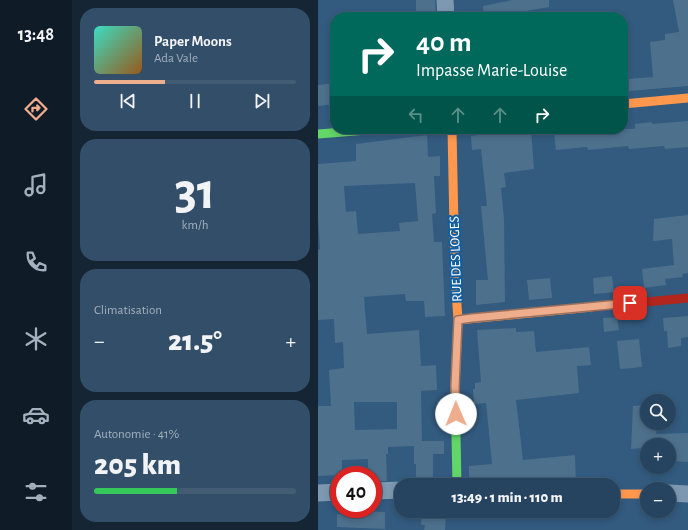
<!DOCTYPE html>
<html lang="fr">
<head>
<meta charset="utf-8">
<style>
  body { margin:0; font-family:"Alegreya Sans",sans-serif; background:#324e68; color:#f1f3f6; height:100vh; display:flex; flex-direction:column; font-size:15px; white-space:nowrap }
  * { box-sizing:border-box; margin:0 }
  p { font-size:13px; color:#a4b0bd }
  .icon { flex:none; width:22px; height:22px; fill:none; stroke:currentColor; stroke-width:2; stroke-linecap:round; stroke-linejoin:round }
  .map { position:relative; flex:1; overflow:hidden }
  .drawer { display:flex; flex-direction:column; gap:8px; padding:8px; background:#152534; width:246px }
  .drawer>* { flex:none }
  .top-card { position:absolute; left:12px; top:12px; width:298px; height:122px; border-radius:16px; box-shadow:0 2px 6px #0003,0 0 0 1px #425c74; background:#00695c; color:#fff; overflow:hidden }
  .fabs { position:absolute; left:322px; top:394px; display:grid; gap:8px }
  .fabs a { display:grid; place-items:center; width:36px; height:36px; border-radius:50%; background:#26445f; box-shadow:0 2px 6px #0003,0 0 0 1px #425c74; font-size:20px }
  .speed { position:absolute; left:12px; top:466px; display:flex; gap:8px; font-size:20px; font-weight:700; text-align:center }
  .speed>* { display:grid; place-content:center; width:52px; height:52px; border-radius:50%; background:#26445f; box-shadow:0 2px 6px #0003,0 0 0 1px #425c74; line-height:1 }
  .speed .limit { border:6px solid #d22; background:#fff; color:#111 }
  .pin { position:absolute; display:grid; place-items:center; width:34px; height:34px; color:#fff; margin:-17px; border-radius:8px; box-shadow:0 2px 6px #0006 }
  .me { position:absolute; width:44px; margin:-22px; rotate:359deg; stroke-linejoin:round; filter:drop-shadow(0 0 3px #0008) }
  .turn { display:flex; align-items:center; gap:14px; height:84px; padding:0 20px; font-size:18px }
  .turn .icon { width:52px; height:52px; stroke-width:2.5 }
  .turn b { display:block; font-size:28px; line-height:34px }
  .lanes { display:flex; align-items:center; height:38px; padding:0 20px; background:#0003; justify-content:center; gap:20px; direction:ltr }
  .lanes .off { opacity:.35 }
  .big { font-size:30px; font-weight:800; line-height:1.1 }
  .drawer .widget { flex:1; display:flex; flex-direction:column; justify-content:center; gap:6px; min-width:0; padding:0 14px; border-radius:16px; background:#324e68 }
  .drawer .dial { align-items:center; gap:0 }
  .dial b { font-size:52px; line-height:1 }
  .song { display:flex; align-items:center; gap:12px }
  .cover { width:48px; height:48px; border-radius:6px; background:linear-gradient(135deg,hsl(170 70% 55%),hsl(30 70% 35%)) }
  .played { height:4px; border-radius:2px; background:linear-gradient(90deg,#eead8d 35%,#425c74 35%) }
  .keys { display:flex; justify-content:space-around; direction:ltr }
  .heat { display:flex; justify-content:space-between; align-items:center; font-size:22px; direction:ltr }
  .charge { height:6px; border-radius:3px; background:linear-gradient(90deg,#34c759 41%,#425c74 0) }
  .trip { position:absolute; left:76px; top:478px; width:226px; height:40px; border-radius:16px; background:#26445f; box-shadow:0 2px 6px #0003,0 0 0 1px #425c74; font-weight:800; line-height:40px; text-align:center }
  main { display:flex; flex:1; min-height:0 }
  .menu { display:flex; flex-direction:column; width:72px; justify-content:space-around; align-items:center; background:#0f1b26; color:#a4b0bd }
  .menu .icon { width:28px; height:28px }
  .menu .active { color:#eead8d }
  .menu b { font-size:18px; color:#f1f3f6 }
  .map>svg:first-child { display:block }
  .building { fill:#4d708c; fill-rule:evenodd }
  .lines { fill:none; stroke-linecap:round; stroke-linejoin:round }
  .street { stroke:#7d98b0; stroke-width:17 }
  .fast { stroke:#63d668; stroke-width:9 }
  .slow { stroke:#ff974d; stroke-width:9 }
  .jam { stroke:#b3261e; stroke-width:9 }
  .route-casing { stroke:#9b705c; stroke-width:10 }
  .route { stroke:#eead8d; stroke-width:7 }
  .labels { text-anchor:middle; stroke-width:4; stroke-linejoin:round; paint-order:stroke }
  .street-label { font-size:14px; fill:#fff; stroke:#125e9f }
</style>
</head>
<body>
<main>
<nav class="menu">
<b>13:48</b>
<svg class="icon active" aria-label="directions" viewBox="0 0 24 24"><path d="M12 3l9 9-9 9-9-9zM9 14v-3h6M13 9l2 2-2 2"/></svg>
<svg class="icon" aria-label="music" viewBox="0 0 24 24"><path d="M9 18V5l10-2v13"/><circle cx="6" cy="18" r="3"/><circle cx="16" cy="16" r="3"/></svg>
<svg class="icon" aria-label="phone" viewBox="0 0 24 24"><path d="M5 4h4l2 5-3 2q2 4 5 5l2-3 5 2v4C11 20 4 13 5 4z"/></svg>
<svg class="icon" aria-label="climate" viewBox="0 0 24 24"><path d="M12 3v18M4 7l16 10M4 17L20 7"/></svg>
<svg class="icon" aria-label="car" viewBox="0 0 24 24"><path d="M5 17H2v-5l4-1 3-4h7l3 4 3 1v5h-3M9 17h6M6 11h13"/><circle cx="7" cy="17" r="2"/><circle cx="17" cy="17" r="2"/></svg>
<svg class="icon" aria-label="filters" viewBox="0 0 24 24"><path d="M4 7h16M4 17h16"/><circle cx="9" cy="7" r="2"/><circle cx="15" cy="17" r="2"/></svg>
</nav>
<section class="drawer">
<div class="widget">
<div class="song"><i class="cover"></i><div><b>Paper Moons</b><p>Ada Vale</p></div></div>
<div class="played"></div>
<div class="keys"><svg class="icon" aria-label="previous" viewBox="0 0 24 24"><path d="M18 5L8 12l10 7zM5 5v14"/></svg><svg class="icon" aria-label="pause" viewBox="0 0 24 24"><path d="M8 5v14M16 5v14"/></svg><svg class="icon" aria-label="next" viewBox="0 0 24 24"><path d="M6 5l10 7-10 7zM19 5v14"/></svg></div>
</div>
<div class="widget dial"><b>31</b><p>km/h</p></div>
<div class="widget"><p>Climatisation</p>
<div class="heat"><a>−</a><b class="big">21.5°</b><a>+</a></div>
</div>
<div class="widget"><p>Autonomie · 41%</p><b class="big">205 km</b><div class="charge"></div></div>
</section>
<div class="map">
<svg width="370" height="530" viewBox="0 0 370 530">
  <rect width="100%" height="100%" fill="#325b7f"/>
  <path class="building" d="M98,0h19l1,17h-20z
    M194,0h37v7l-29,5 1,5h-37l-1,-11z
    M355,0h15v86l-59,5 -1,-12 25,-2 -3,-35 15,-2v-6l14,-2z
    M17,83v21l-17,2v-21z
    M370,121v26l-23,2 -1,-3 -35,3 -1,-3 -40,4 -1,-3 -31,3 -2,-18 29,-3h52v-5l17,-2v2z
    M180,129h33l3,40 -30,4 2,14 -5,1 3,31 1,83 -29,3v-25h12l-7,-74h6l-6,-57 -9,1 -1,-14 27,-4z
    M109,135l1,22 12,-1v20h-6l2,37 -4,1 2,28h8l3,74 -20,1 -1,-16h-18l-1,-7 -41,3 3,37 52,-4 2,36 15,-1 1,25 -16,1 1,50h22v13h-11v29h-17v-19h-2v-18l-26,1v7h-2l1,27h-14v-6h-5v-16l-26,1v15l-24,1v-70h13l-2,-36 15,-2 -1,-26 -8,1 -1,-24 -16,1v-70l2,-1 -2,-29v-56l38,-3v-17zM97,183l3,38 -19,2 1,8 -42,3 -2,-23 -10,1 -2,-26zM36,402h43v27l-42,1z
    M370,215v58l-6,1 1,3 -18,2 1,6 -22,3 -2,-19 32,-4 -2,-26 -19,2 1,-22z
    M294,276l2,16 -20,2 -1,-16z
    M232,278l2,20 -23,2 -2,-20z
    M370,316v21l-7,1v8l-13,2 -1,-17h-3l-1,-13z
    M299,317l2,13 -15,2 -1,-14z
    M198,328v4l18,-1 2,21 53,-5 2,18 -14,1 2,27 -63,7 7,60 52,-5 1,30h-107v-19l23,-2 -6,-61 -12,1 -1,-15h2v-6l6,-1 -4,-52z
    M321,339l3,28 -22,2 -3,-28z
    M329,405v18h10l-1,11 32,-1v29l-19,-1v-16h-22v11l-5,-1 1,-7 -12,1 2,-43z
    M35,511l32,1v17l-48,-2v-13l15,1z
    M104,511h15v4l9,1 -1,14h-21l1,-5h-4z"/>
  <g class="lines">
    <path class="street" d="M127,0l1,17
      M55,491l28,-1
      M0,493l21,-1
      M351,493l19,1"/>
    <path class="fast" d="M0,134l62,-5
      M139,345l-2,41 2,99"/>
    <path class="slow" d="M305,104l65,-6
      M134,129l3,148 3,43 -1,25
      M140,320l134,-13
      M295,494h34"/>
    <path class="jam" d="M274,307l96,-9"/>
  </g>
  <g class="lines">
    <g class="route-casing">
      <path id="route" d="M138,414l-1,-28 3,-66 14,-2 158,-15"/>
    </g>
    <use href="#route" class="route"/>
  </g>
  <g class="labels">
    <g class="street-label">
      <text transform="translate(137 259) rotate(-92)" y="5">RUE DES LOGES</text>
    </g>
  </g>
</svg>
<div class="fabs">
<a><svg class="icon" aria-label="search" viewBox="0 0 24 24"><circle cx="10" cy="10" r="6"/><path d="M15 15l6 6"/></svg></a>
<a>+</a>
<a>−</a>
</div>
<div class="speed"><div class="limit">40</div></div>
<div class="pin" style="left:312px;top:303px;background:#d93025"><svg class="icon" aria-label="arrive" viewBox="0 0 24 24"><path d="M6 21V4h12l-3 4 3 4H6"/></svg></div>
<svg class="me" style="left:138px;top:414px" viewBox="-20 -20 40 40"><circle r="19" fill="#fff"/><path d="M0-13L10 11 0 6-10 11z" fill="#eead8d"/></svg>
<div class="trip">13:49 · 1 min · 110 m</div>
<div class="top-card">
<div class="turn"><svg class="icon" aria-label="right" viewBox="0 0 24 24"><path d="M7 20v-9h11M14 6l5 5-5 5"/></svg><div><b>40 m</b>Impasse Marie-Louise</div></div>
<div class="lanes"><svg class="icon off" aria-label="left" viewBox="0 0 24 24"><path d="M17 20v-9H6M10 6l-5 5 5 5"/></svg><svg class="icon off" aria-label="ahead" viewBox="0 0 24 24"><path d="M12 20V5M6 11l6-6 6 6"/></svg><svg class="icon off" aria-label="ahead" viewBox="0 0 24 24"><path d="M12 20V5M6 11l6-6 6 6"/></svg><svg class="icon" aria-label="right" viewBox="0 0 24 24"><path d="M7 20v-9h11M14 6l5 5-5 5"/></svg></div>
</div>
</div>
</main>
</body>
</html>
